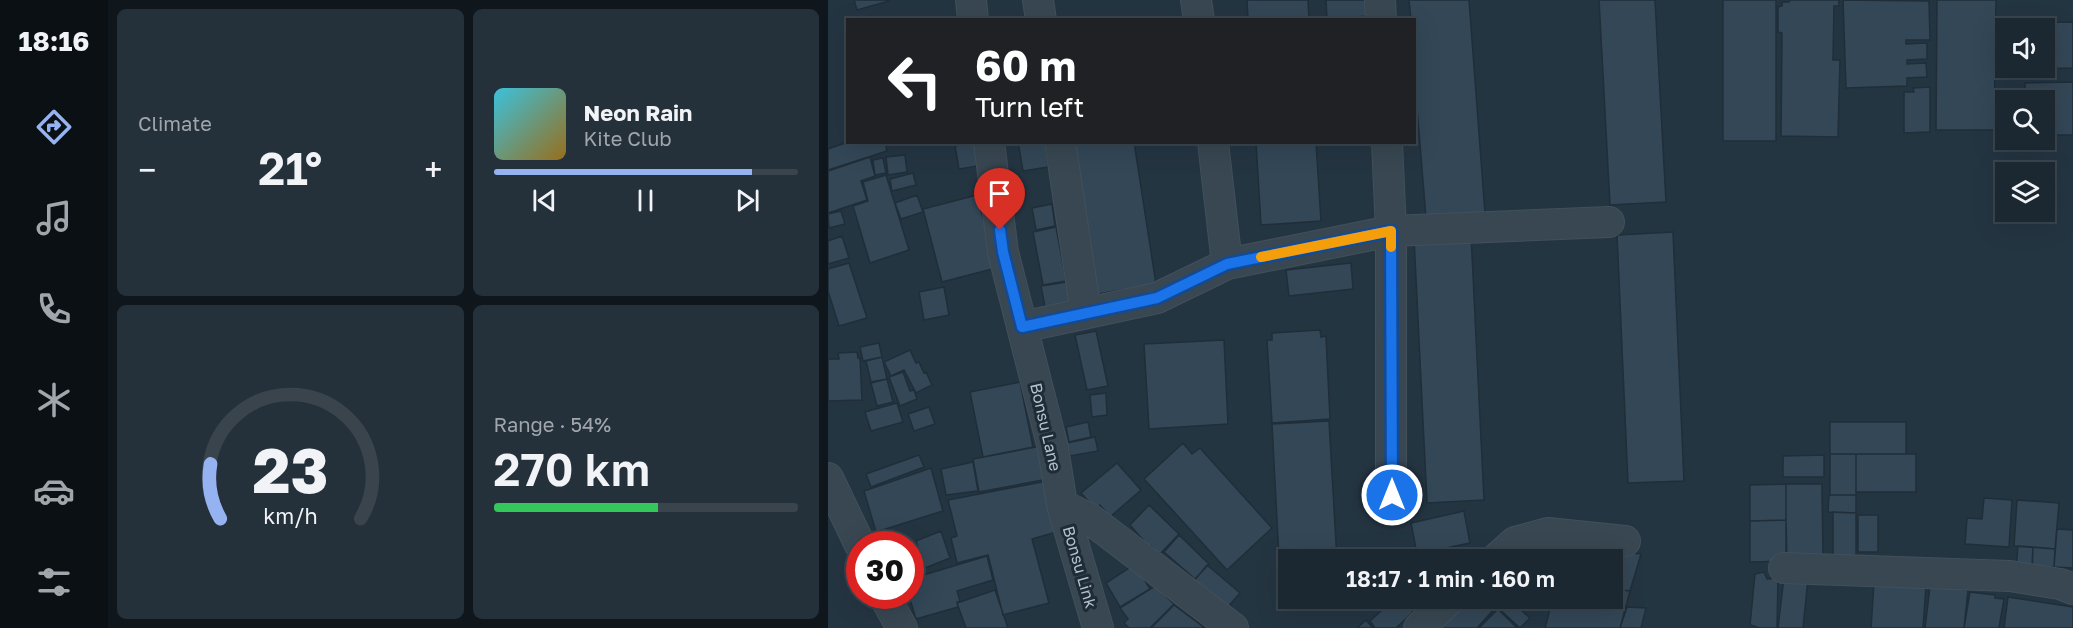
<!DOCTYPE html>
<html lang="en">
<head>
<meta charset="utf-8">
<style>
  body { margin:0; font-family:"Golos Text",sans-serif; background:#24303a; color:#f1f3f6; height:100vh; display:flex; flex-direction:column; font-size:22px; white-space:nowrap }
  * { box-sizing:border-box; margin:0 }
  p { font-size:20px; color:#a0a6ac }
  .icon { flex:none; width:33px; height:33px; fill:none; stroke:currentColor; stroke-width:2; stroke-linecap:round; stroke-linejoin:round }
  .map { position:relative; flex:1; overflow:hidden }
  .panel { display:flex; flex-direction:column; gap:9px; padding:9px; background:#0f161c; width:720px }
  .panel>* { flex:none }
  .hud { position:absolute; left:18px; top:18px; width:570px; height:126px; border-radius:0px; box-shadow:0 6px 24px #0002,0 0 0 2px #39444d; background:#202124; color:#fff; overflow:hidden }
  .fabs { position:absolute; left:1167px; top:18px; display:grid; gap:12px }
  .fabs a { display:grid; place-items:center; width:60px; height:60px; border-radius:0px; background:#1b2832; box-shadow:0 6px 24px #0002,0 0 0 2px #39444d; font-size:30px }
  .speed { position:absolute; left:18px; top:531px; display:flex; gap:12px; font-size:30px; font-weight:700; text-align:center }
  .speed>* { display:grid; place-content:center; width:78px; height:78px; border-radius:50%; background:#1b2832; box-shadow:0 6px 24px #0002,0 0 0 2px #39444d; line-height:1 }
  .speed .limit { border:9px solid #d22; background:#fff; color:#111 }
  .pin { position:absolute; display:grid; place-items:center; width:51px; height:51px; color:#fff; margin:-62px -26px; border-radius:50% 50% 50% 0; rotate:-45deg; box-shadow:0 0 6px #0007 }
  .pin .icon { rotate:45deg }
  .me { position:absolute; width:66px; margin:-33px; rotate:0deg; stroke-linejoin:round; filter:drop-shadow(0 0 4px #0008) }
  .turn { display:flex; align-items:center; gap:21px; height:126px; padding:0 30px; font-size:27px }
  .turn .icon { width:78px; height:78px; stroke-width:2.5 }
  .turn b { display:block; font-size:42px; line-height:51px }
  .big { font-size:45px; font-weight:600; line-height:1.1 }
  .panel .widget { flex:1; display:flex; flex-direction:column; justify-content:center; gap:9px; min-width:0; padding:0 21px; border-radius:9px; background:#24303a }
  .panel .dial { align-items:center; gap:0 }
  .dial svg { height:156px; overflow:visible; fill:none; stroke:#39444d; stroke-width:7; stroke-linecap:round; text-anchor:middle }
  .dial text { fill:#f1f3f6; stroke:none }
  .song { display:flex; align-items:center; gap:18px }
  .cover { width:72px; height:72px; border-radius:9px; background:linear-gradient(135deg,hsl(190 70% 55%),hsl(40 70% 35%)) }
  .played { height:6px; border-radius:3px; background:linear-gradient(90deg,#95b2f1 85%,#39444d 85%) }
  .keys { display:flex; justify-content:space-around; direction:ltr }
  .heat { display:flex; justify-content:space-between; align-items:center; font-size:33px; direction:ltr }
  .charge { height:9px; border-radius:4px; background:linear-gradient(90deg,#34c759 54%,#39444d 0) }
  .panel .tiles { flex:1; display:grid; gap:9px; grid-template-columns:repeat(2,1fr) }
  .trip { position:absolute; left:450px; top:549px; width:345px; height:60px; border-radius:0px; background:#1b2832; box-shadow:0 6px 24px #0002,0 0 0 2px #39444d; font-weight:600; line-height:60px; text-align:center }
  main { display:flex; flex:1; min-height:0 }
  .dock { display:flex; flex-direction:column; width:108px; justify-content:space-around; align-items:center; background:#0b1014; color:#a0a6ac }
  .dock .icon { width:42px; height:42px }
  .dock .current { color:#95b2f1 }
  .dock b { font-size:27px; color:#f1f3f6 }
  .map>svg:first-child { display:block }
  .building { fill:#334757; stroke:#1f2e39; stroke-width:1.5 }
  .lines { fill:none; stroke-linecap:round; stroke-linejoin:round }
  .minor-casing { stroke:#42505b; stroke-width:32 }
  .minor { stroke:#384752; stroke-width:30 }
  .route-casing { stroke:#114b97; stroke-width:15 }
  .route { stroke:#1a73e8; stroke-width:10 }
  .slow { stroke:#f59e0b; stroke-width:10 }
  .labels { text-anchor:middle; stroke-width:6; stroke-linejoin:round; paint-order:stroke }
  .street-label { font-size:16px; fill:#b5c1cc; stroke:#1d2c37 }
</style>
</head>
<body>
<main>
<nav class="dock">
<b>18:16</b>
<svg class="icon current" aria-label="directions" viewBox="0 0 24 24"><path d="M12 3l9 9-9 9-9-9zM9 14v-3h6M13 9l2 2-2 2"/></svg>
<svg class="icon" aria-label="music" viewBox="0 0 24 24"><path d="M9 18V5l10-2v13"/><circle cx="6" cy="18" r="3"/><circle cx="16" cy="16" r="3"/></svg>
<svg class="icon" aria-label="phone" viewBox="0 0 24 24"><path d="M5 4h4l2 5-3 2q2 4 5 5l2-3 5 2v4C11 20 4 13 5 4z"/></svg>
<svg class="icon" aria-label="climate" viewBox="0 0 24 24"><path d="M12 3v18M4 7l16 10M4 17L20 7"/></svg>
<svg class="icon" aria-label="car" viewBox="0 0 24 24"><path d="M5 17H2v-5l4-1 3-4h7l3 4 3 1v5h-3M9 17h6M6 11h13"/><circle cx="7" cy="17" r="2"/><circle cx="17" cy="17" r="2"/></svg>
<svg class="icon" aria-label="filters" viewBox="0 0 24 24"><path d="M4 7h16M4 17h16"/><circle cx="9" cy="7" r="2"/><circle cx="15" cy="17" r="2"/></svg>
</nav>
<section class="panel">
<div class="tiles">
<div class="widget"><p>Climate</p>
<div class="heat"><a>−</a><b class="big">21°</b><a>+</a></div>
</div>
<div class="widget">
<div class="song"><i class="cover"></i><div><b>Neon Rain</b><p>Kite Club</p></div></div>
<div class="played"></div>
<div class="keys"><svg class="icon" aria-label="previous" viewBox="0 0 24 24"><path d="M18 5L8 12l10 7zM5 5v14"/></svg><svg class="icon" aria-label="pause" viewBox="0 0 24 24"><path d="M8 5v14M16 5v14"/></svg><svg class="icon" aria-label="next" viewBox="0 0 24 24"><path d="M6 5l10 7-10 7zM19 5v14"/></svg></div>
</div>
<div class="widget dial"><svg viewBox="0 0 100 80">
<path d="M14 69A42 42 0 1 1 86 69"/>
<path d="M14 69A42 42 0 0 1 9 41" stroke="#95b2f1"/>
<text x="50" y="56" font-size="32" font-weight="700">23</text>
<text x="50" y="72" font-size="11">km/h</text>
</svg></div>
<div class="widget"><p>Range · 54%</p><b class="big">270 km</b><div class="charge"></div></div>
</div>
</section>
<div class="map">
<svg width="1245" height="628" viewBox="0 0 1245 628">
  <rect width="100%" height="100%" fill="#243542"/>
  <path class="building" d="M26,0h35v1l-32,9z
    M419,0h61l1,20h-61z
    M498,0h42l1,16 -42,3z
    M581,0h60l16,213 -59,5 -12,-147v-51h-3z
    M771,0h56l11,202 -56,3z
    M895,0h53v141h-53z
    M962,0h49v6h-5l-1,54h7l-2,77 -57,-1 1,-103 -4,-1v-25l4,-1v-4h7z
    M1015,0l86,1 1,39h-24v4l21,-1v16l-20,1v4l19,-1 1,14 -20,1v8l-61,2z
    M1109,0h59l-2,130h-58z
    M1245,22v46l-46,1 17,-1v-40h-18v-5z
    M1245,82v53h-29v-35h-19v-17z
    M1102,87v45l-26,1v-41h10l-1,-4z
    M20,142h37l2,9 -59,19v-21z
    M145,142h14l3,22 -31,5 -4,-23z
    M190,142h27l3,25 -25,4z
    M246,142h60l22,142 -58,10z
    M428,142h60l5,79 -60,4z
    M77,155l2,17 -19,3 -2,-18z
    M42,157l5,19 -14,5 6,19 -39,13v-42z
    M55,158l3,15 -11,2 -2,-15z
    M85,173l3,12 -24,6 -2,-12z
    M58,175l23,75 -39,13 -17,-57 15,-5 -5,-19z
    M89,195l6,17 -22,7 -6,-16z
    M149,195l19,73 -54,14 -19,-73z
    M224,204l3,22 -19,4 -4,-22z
    M13,211l4,13 -16,4 -1,-14z
    M228,227l10,54 -23,4 -10,-53z
    M845,232l11,249 -56,2 -11,-248z
    M643,234l13,266 -57,3 -13,-265z
    M14,236l7,22 -21,6v-23z
    M21,263l18,55 -28,8 -11,-35v-22z
    M523,263l2,26 -64,7 -3,-26z
    M239,282l4,26 -25,4 -5,-26z
    M116,287l5,28 -25,5 -5,-28z
    M492,330l1,7 5,-1 4,83 -58,4 -5,-83h5v-7z
    M268,331l12,55 -21,4 -12,-55z
    M396,340l4,84 -79,5 -5,-85z
    M51,343l3,14 -19,4 -3,-14z
    M82,350l6,13 3,-1 5,11 2,-1 6,13 -16,8 -12,-23 -13,6 -7,-14z
    M29,352l1,6h2l2,42 -34,1v-42h11l-1,-6z
    M54,357l5,22 -16,3 -5,-21z
    M75,372l7,19 4,-1 3,9 -17,7 -11,-29z
    M59,379l6,23 -16,4 -6,-23z
    M192,382l13,65 -50,10 -13,-65z
    M278,393l1,22 -15,2 -2,-22z
    M69,403l6,19 -32,9 -6,-19z
    M101,407l6,17 -21,7 -6,-17z
    M501,421l8,139h-49v36l-7,1 -9,-173z
    M260,422l3,15 -22,5 -3,-15z
    M1002,422h76v32h-76z
    M267,437l3,14 -28,5 -3,-13z
    M355,443l9,11 8,-6 72,80 -45,42 -83,-91z
    M213,446l7,33 -69,13 -6,-33z
    M1002,454h26v41h-26z
    M1028,454h60v38h-60z
    M91,455l5,12 -53,20 -5,-13z
    M996,455v22h-41v-21z
    M145,462l5,29 -32,4 -5,-26z
    M289,463l24,27 -31,27 -10,-12 -5,4 -14,-16z
    M103,468l12,43 -67,21 -12,-41z
    M219,481l13,50 -28,8 17,64 -46,12 -15,-60 -31,8 -6,-25 6,-2 -9,-36z
    M958,484h36l1,73 -37,1z
    M958,484v36l-36,1v-36z
    M1001,495h27v18l-28,-1z
    M1156,498l28,2 -3,47 -44,-3 2,-26 15,1z
    M1189,500l42,3 -4,46 -41,-3z
    M321,505l30,29 -19,20 -9,-8 -1,2 -20,-23z
    M636,511l6,32 -53,11 -6,-31z
    M1005,512l23,1v45h-23z
    M1030,515h20v37h-20z
    M958,520l1,41 -37,1v-41z
    M1229,529l16,1v38l-19,-1z
    M113,531l9,27 -25,10 -9,-27z
    M351,535l30,29 -14,15 -31,-27z
    M718,544l95,10 -11,37 -18,-2v-29h-70z
    M1190,546l15,1 -1,25 -16,-3z
    M1205,547l22,2 -1,18 -22,-1z
    M159,556l6,24 -36,11 3,10 -3,1 1,5 -42,12 -7,-23 1,-17z
    M307,564l15,25 -30,18 -14,-24z
    M379,565l33,28 -14,16 -32,-28z
    M936,572l3,7 11,-1 -1,50h-17l-10,-3 5,-51z
    M956,577l24,2 -5,49h-25z
    M1046,582l52,4 -3,42h-52z
    M327,586l19,18 -24,24h-21l-5,-5 4,-4 -8,-11z
    M1102,586l38,4 -4,38h-39z
    M784,589l18,2 -10,37h-75l8,-30h59z
    M167,590l13,38h-42l-9,-25z
    M1142,592l25,3v3l9,1 -5,29h-35z
    M1180,597l65,10v21h-72h3z
    M567,598h5l13,14 -17,16h-21l-5,-7z
    M577,598h20l-13,10z
    M630,598h31l8,8 -20,22h-44z
    M680,598l22,20 -10,10 -22,-20z
    M346,605l31,23h-54z
    M799,607l19,1 -5,20h-21z
    M670,609l19,19h-38z
    M538,620l7,8h-16z"/>
  <g class="lines">
    <g class="minor-casing">
      <path id="minor" d="M143,0l2,20
        M210,0l3,20
        M368,0l3,20
        M552,0l1,20
        M161,142l14,110 50,196 9,57 36,123
        M232,142l26,171
        M385,142l14,122
        M194,327l135,-29 70,-34 164,-33 -4,-89
        M0,478l32,67
        M563,495v-264l218,-9
        M234,505l28,14 143,109
        M667,560l20,-18 33,-9 77,8
        M956,568l226,8 50,8 13,5
        M56,596l18,32
        M591,628l32,-30"/>
    </g>
    <use href="#minor" class="minor"/>
  </g>
  <g class="lines">
    <g class="route-casing">
      <path id="route" d="M172,230l3,22 19,75 135,-29 70,-34 164,-33 1,264"/>
    </g>
    <use href="#route" class="route"/>
    <path class="slow" d="M433,257l130,-26v16"/>
  </g>
  <g class="labels">
    <g class="street-label">
      <text transform="translate(218 427) rotate(77)" y="6">Bonsu Lane</text>
      <text transform="translate(252 567) rotate(74)" y="6">Bonsu Link</text>
    </g>
  </g>
</svg>
<div class="fabs">
<a><svg class="icon" aria-label="sound" viewBox="0 0 24 24"><path d="M4 9h4l5-4v14l-5-4H4zM17 9q2 3 0 6"/></svg></a>
<a><svg class="icon" aria-label="search" viewBox="0 0 24 24"><circle cx="10" cy="10" r="6"/><path d="M15 15l6 6"/></svg></a>
<a><svg class="icon" aria-label="layers" viewBox="0 0 24 24"><path d="M12 4l9 5-9 5-9-5zM3 14l9 5 9-5"/></svg></a>
</div>
<div class="speed"><div class="limit">30</div></div>
<div class="pin" style="left:172px;top:230px;background:#d93025"><svg class="icon" aria-label="arrive" viewBox="0 0 24 24"><path d="M6 21V4h12l-3 4 3 4H6"/></svg></div>
<svg class="me" style="left:564px;top:495px" viewBox="-20 -20 40 40"><circle r="17" fill="#1a73e8" stroke="#fff" stroke-width="3"/><path d="M0-11L8 9 0 5-8 9z" fill="#fff"/></svg>
<div class="trip">18:17 · 1 min · 160 m</div>
<div class="hud">
<div class="turn"><svg class="icon" aria-label="left" viewBox="0 0 24 24"><path d="M17 20v-9H6M10 6l-5 5 5 5"/></svg><div><b>60 m</b>Turn left</div></div>
</div>
</div>
</main>
</body>
</html>
